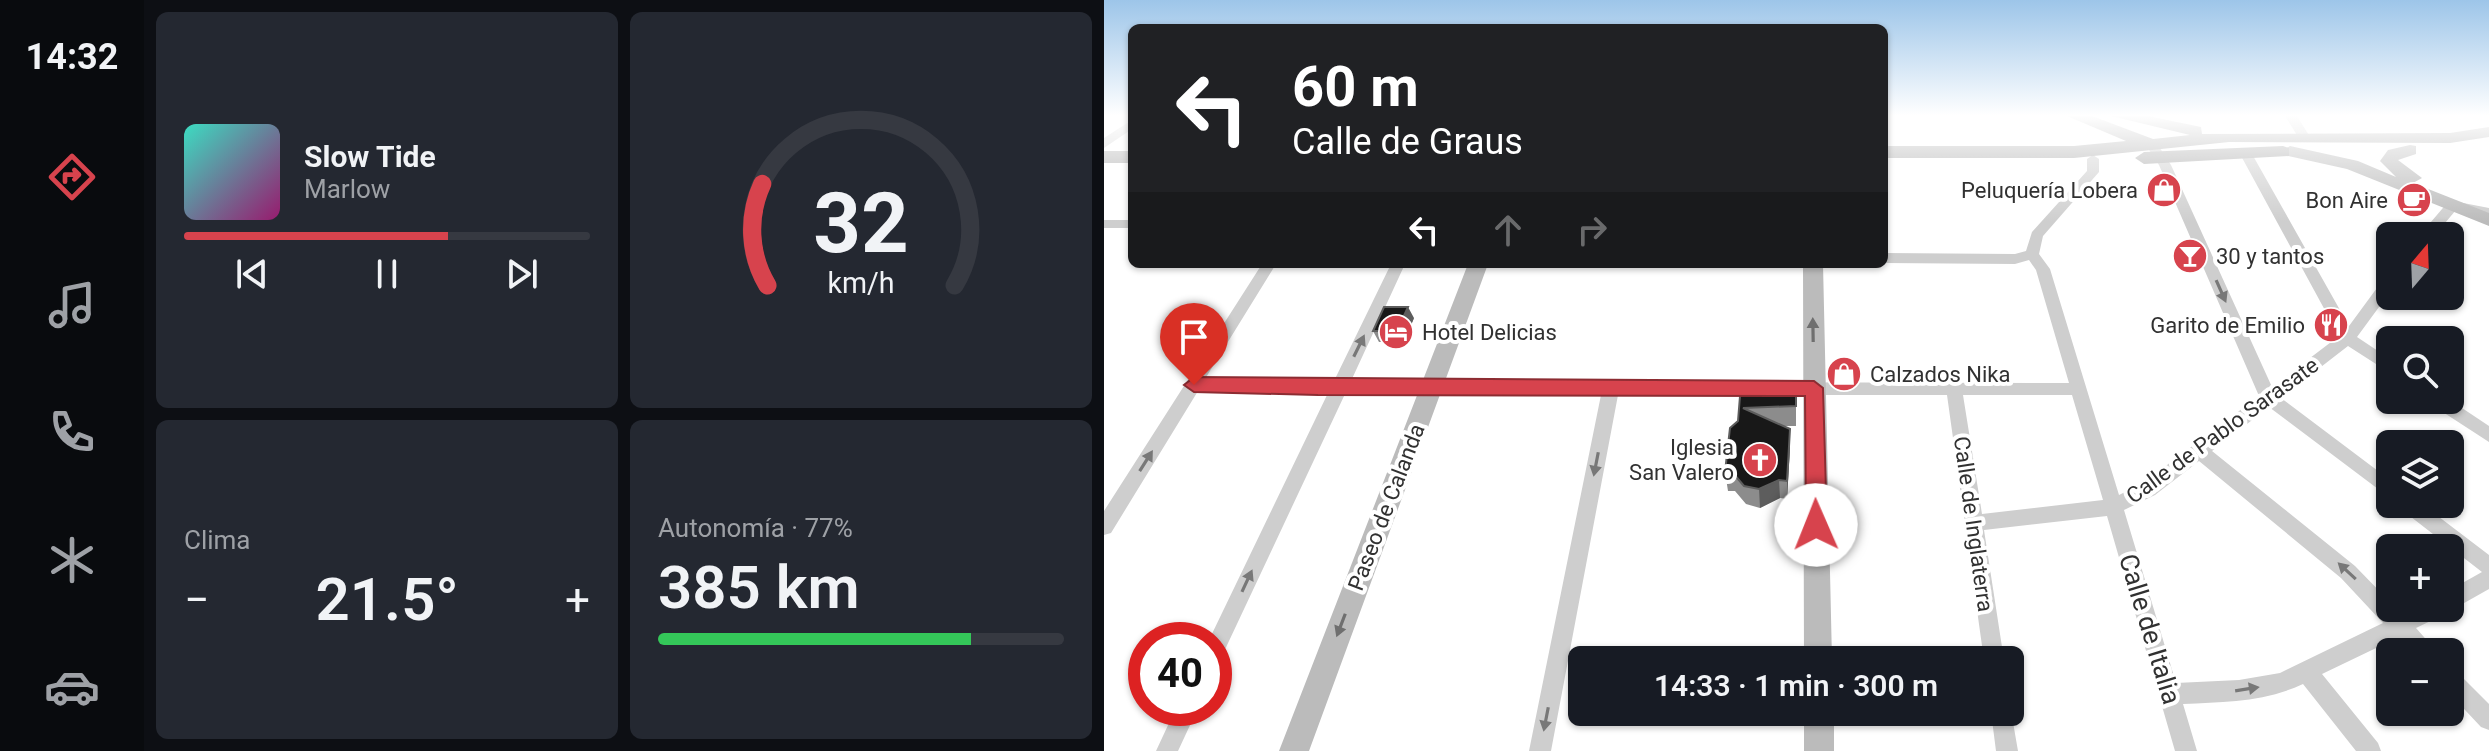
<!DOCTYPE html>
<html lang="es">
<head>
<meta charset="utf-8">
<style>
  body { margin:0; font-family:Roboto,sans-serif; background:#242831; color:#f1f3f6; height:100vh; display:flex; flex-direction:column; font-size:30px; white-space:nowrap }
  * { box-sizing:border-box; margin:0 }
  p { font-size:26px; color:#9ea1a6 }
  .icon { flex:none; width:44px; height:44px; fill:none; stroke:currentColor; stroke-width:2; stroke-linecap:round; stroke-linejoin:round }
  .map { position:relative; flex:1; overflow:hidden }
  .details { display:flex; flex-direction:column; gap:12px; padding:12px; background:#0d0f14; width:960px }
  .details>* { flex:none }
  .hud { position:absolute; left:24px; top:24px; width:760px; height:244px; border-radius:12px; box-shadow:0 2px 6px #0004; background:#202124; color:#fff; overflow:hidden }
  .needle { width:52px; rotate:19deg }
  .controls { position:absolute; left:1272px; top:222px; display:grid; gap:16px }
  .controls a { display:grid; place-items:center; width:88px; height:88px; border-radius:12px; background:#171b24; box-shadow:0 2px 6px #0004; font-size:40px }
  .speed { position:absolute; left:24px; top:622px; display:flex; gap:16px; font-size:40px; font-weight:700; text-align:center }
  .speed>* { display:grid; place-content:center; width:104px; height:104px; border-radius:50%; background:#171b24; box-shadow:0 2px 6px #0004; line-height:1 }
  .speed .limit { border:12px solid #d22; background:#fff; color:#111 }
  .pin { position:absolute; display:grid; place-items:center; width:68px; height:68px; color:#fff; margin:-82px -34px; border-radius:50% 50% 50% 0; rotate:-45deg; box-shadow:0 0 8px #0007 }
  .pin .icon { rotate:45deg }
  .me { position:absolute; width:88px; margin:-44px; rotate:359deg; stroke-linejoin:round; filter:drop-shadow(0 0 6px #0008) }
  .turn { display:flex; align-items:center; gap:28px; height:168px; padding:0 32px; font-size:36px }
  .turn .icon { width:104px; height:104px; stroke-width:2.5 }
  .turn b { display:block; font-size:56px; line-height:68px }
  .lanes { display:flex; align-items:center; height:76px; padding:0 32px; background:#0003; justify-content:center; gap:40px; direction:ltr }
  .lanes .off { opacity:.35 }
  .big { font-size:60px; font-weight:600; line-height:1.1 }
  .details .widget { flex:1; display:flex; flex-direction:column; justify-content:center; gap:12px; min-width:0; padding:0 28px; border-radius:12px; background:#242831 }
  .details .dial { align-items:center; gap:0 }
  .dial svg { height:208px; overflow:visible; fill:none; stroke:#363941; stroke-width:7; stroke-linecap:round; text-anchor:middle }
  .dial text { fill:#f1f3f6; stroke:none }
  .song { display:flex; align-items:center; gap:24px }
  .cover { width:96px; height:96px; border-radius:12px; background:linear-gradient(135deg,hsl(170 70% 55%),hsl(320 70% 35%)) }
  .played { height:8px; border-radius:4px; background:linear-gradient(90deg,#d7434d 65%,#363941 65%) }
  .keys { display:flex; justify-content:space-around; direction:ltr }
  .heat { display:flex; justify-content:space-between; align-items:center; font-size:44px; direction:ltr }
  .charge { height:12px; border-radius:6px; background:linear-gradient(90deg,#34c759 77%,#363941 0) }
  .details .tiles { flex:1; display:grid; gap:12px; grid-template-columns:repeat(2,1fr) }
  .trip { position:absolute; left:464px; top:646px; width:456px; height:80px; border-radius:12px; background:#171b24; box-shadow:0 2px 6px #0004; font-weight:600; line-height:80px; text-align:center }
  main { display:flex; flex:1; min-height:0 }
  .dock { display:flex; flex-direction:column; width:144px; justify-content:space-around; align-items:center; background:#090b0e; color:#9ea1a6 }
  .dock .icon { width:56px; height:56px }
  .dock .current { color:#d7434d }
  .dock b { font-size:36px; color:#f1f3f6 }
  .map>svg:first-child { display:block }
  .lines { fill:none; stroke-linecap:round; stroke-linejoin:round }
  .street { fill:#cecece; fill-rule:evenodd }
  .secondary { fill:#bbb; fill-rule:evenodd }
  .primary { fill:#a9a9a9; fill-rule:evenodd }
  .wall { fill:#8c8c8c }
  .shaded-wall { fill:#5d5d5d }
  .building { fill:#181818; stroke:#5d5d5d; stroke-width:2 }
  .oneway { fill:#787878 }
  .oneway2 { fill:#6f6f6f }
  .route { fill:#d7434d; stroke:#8c2c32; stroke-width:2 }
  .labels { text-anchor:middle; stroke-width:8; stroke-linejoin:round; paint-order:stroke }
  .poi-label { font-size:22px; fill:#313131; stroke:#fff; text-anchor:end }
  .street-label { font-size:22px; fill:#313131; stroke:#fff }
  .near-street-label { font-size:26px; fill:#313131; stroke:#fff }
</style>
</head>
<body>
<main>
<nav class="dock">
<b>14:32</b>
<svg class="icon current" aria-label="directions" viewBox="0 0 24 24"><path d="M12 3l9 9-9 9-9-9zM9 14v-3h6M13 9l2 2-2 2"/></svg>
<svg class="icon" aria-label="music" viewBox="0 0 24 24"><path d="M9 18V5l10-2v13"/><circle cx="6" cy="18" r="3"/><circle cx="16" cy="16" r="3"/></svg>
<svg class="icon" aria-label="phone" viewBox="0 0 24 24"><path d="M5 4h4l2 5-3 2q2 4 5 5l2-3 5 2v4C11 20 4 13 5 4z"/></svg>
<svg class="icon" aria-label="climate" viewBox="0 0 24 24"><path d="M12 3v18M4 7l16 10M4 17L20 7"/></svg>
<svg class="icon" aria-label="car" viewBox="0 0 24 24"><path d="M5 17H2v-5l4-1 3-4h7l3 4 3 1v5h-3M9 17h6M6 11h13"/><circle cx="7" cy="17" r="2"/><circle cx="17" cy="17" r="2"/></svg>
</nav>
<section class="details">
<div class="tiles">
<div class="widget">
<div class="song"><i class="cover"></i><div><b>Slow Tide</b><p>Marlow</p></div></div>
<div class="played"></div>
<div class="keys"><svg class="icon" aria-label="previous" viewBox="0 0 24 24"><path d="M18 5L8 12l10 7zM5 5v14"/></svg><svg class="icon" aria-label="pause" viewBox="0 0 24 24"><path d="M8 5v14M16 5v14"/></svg><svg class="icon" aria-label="next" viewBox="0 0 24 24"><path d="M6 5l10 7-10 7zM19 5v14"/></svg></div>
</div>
<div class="widget dial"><svg viewBox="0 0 100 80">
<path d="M14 69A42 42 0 1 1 86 69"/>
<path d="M14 69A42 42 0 0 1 12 30" stroke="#d7434d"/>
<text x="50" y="56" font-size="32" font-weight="700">32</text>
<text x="50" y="72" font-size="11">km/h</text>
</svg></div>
<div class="widget"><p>Clima</p>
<div class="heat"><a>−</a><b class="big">21.5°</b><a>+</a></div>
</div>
<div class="widget"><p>Autonomía · 77%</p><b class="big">385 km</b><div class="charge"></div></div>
</div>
</section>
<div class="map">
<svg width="1385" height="751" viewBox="0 0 1385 751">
  <rect width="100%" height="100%" fill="#fff"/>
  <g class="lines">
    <path class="street" d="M1181,116h12l13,21 -2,3h-8z
      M28,120v9l-28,19v-10z
      M1048,141l4,1 15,23 101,222 67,-51 -99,-182 2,-3h8l2,3 97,172 36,-49 5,-1v16l-33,45 33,22v14l-42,-27 -67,52 109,82v18l-121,-91 -57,44 143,115 35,36v6h6l6,6 13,-6h35v-18l32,-18 -80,-62 -3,-6h23l67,51v34l-39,22 -4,-2 -3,6 -27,13 15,17 3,7h-24l-13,-14 -75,36 56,69 3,8h-25l-53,-67c-38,18 -79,18 -120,20l14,47h-22l-68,-235 -123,14 20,130h-20l-37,-265h-329l-67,356h-22l72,-356 -256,-1 -124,264 -7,3v-21h-5l119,-247 -130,-2 -87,142 -7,2v-24l158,-247h14l-71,115 129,2 57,-117h14l-54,117 718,2 -33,-113 -7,-10 -14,4 -131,-1v-10l131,1 11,-3 6,-19 55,-61v-12l6,-4 6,4v13l-56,64 -4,18 11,15 69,226 24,-12 116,-87 -100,-231 -13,-20zM859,395h109l31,105 -121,14zM1095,461l142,117 42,45 -103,50 -41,7 -63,3 -52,-173 31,-15z
      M1349,201l36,7v8l-33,-6 -22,26h-15l29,-34z
      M0,220h28v8h-28z
      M1326,400h20l39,26v16l-57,-37z
      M1346,668l7,4 32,32v26l-8,-3 -31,-33z
      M906,705l8,46h-22l-5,-39h19z
      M72,708h22l-20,43h-22z"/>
    <path class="secondary" d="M1306,145l6,1v8l-18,6 24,18 -9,5 76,30v13l-142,-57 -63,-14 -2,-4 8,-5 68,15 38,16 -16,-16 8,-11z
      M364,264h20l-179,487h-30z
      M699,264h20l9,396h-28z
      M700,712h30v39h-30z"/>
    <path class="primary" d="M963,116h25l61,23 37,-4 -79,-19h37l53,11 1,7 248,-1 39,-6v10l-39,6 -221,-1 -155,16h-190v-12h190l52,-5z
      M1179,146l6,2v8l-145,8 -9,-6 9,-6z
      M0,151h28v12h-28z"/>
  </g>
  <path class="wall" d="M310,318l-10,24h-25l-6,-11z
    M637,384h55v42h-13l7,22 -3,51 -7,-1 -20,10 -14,-4 -11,-13h-7l-3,-19 13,-51z"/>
  <path class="shaded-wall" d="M304,307l6,11 -10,24 -7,-11z
    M686,429v19l-3,51v-18z
    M675,480l1,18 -20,10 -1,-19z"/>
  <path class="building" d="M280,307h24l-11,24h-24z
    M637,384h55v22l-53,2 47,21 -3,52 -8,-1 -20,9 -15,-3 -11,-13 -8,-1 5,-44 8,-7z"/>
  <defs><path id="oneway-solid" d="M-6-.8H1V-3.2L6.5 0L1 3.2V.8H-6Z" transform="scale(2)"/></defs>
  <g class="oneway">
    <use href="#oneway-solid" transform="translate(1117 291) rotate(66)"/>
    <use href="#oneway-solid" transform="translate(255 346) rotate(-64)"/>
    <use href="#oneway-solid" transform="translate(42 461) rotate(-58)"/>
    <use href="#oneway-solid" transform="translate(492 464) rotate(101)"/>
    <use href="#oneway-solid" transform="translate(1243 571) rotate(-137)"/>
    <use href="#oneway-solid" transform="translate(143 581) rotate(-65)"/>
    <use href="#oneway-solid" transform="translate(1143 689) rotate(-9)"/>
    <use href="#oneway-solid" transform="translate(442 719) rotate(101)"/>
  </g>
  <g class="oneway2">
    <use href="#oneway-solid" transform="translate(709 330) rotate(-91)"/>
    <use href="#oneway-solid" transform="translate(237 625) rotate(111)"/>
  </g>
  <linearGradient id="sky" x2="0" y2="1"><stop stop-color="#9dc5e9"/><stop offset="0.52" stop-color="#fff"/><stop offset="1" stop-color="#fff" stop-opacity="0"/></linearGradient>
  <rect width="1385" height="222" fill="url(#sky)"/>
  <path class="route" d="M90,377l620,4 9,7 4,137 -3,7 -8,3 -7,-3 -3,-7 -1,-129 -487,-1 -124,-3 -10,-7z"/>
  <defs>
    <g id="shop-disc" transform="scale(1.8)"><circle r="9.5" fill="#d7434d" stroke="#fff"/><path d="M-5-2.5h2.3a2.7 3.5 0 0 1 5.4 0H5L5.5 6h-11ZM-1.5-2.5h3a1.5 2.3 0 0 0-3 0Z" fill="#fff"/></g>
    <g id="cafe-disc" transform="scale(1.8)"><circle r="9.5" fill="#d7434d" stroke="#fff"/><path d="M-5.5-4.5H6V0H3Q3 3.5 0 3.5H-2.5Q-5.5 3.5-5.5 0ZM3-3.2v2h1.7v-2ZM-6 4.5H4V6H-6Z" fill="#fff"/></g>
    <g id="bar-disc" transform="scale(1.8)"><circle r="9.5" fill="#d7434d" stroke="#fff"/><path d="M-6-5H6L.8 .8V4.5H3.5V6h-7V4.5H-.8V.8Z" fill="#fff"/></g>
    <g id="restaurant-disc" transform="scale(1.8)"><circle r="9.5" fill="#d7434d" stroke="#fff"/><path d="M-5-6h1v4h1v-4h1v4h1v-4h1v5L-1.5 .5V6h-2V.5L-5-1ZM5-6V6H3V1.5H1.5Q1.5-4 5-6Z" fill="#fff"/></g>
    <g id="hotel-disc" transform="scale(1.8)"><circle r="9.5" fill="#d7434d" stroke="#fff"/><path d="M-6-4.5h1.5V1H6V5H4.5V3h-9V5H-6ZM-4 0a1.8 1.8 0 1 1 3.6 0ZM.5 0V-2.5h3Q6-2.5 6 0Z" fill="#fff"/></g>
    <g id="church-disc" transform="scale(1.8)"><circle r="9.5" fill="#d7434d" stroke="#fff"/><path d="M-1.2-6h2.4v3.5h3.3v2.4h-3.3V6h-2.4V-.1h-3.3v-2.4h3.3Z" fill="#fff"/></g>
  </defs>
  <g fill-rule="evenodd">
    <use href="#shop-disc" x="1060" y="190"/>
    <use href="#cafe-disc" x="1310" y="200"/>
    <use href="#bar-disc" x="1086" y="256"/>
    <use href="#restaurant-disc" x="1227" y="325"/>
    <use href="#hotel-disc" x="292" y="332"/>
    <use href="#shop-disc" x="740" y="374"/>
    <use href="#church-disc" x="656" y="460"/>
  </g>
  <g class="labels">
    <g class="poi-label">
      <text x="1034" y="198">Peluquería Lobera</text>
      <text x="1284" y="208">Bon Aire</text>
      <text x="1112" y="264" text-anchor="start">30 y tantos</text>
      <text x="1201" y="333">Garito de Emilio</text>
      <text x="318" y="340" text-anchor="start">Hotel Delicias</text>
      <text x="766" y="382" text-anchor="start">Calzados Nika</text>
      <text x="630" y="455">Iglesia<tspan x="630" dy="25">San Valero</tspan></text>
    </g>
    <g class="street-label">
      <text transform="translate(1118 430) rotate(-36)" y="8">Calle de Pablo Sarasate</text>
      <text transform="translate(282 507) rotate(-69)" y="8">Paseo de Calanda</text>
      <text transform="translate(870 524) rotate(82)" y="8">Calle de Inglaterra</text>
    </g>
    <g class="near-street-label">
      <text transform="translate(1046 629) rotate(73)" y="9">Calle de Italia</text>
    </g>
  </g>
</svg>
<div class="controls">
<a><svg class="needle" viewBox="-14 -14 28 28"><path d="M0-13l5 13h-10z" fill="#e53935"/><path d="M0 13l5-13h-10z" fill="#9ea1a6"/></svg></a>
<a><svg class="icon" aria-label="search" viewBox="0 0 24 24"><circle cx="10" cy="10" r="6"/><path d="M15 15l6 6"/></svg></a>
<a><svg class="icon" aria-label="layers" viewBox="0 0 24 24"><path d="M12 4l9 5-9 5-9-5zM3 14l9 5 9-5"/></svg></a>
<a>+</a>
<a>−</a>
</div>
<div class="speed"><div class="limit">40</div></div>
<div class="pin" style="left:90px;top:385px;background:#d93025"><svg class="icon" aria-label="arrive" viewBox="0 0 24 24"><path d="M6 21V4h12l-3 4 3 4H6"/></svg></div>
<svg class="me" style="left:712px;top:525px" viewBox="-20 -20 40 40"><circle r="19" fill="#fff"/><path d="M0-13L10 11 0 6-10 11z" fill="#d7434d"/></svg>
<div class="trip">14:33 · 1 min · 300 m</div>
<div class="hud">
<div class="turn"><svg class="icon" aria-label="left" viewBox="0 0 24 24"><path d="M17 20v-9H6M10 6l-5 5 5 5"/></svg><div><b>60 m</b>Calle de Graus</div></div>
<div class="lanes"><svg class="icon" aria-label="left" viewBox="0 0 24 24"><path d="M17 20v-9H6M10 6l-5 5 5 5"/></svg><svg class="icon off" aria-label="ahead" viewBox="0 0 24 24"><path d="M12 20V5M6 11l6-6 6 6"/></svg><svg class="icon off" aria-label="right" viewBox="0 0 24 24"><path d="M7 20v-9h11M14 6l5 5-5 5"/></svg></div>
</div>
</div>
</main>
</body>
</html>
